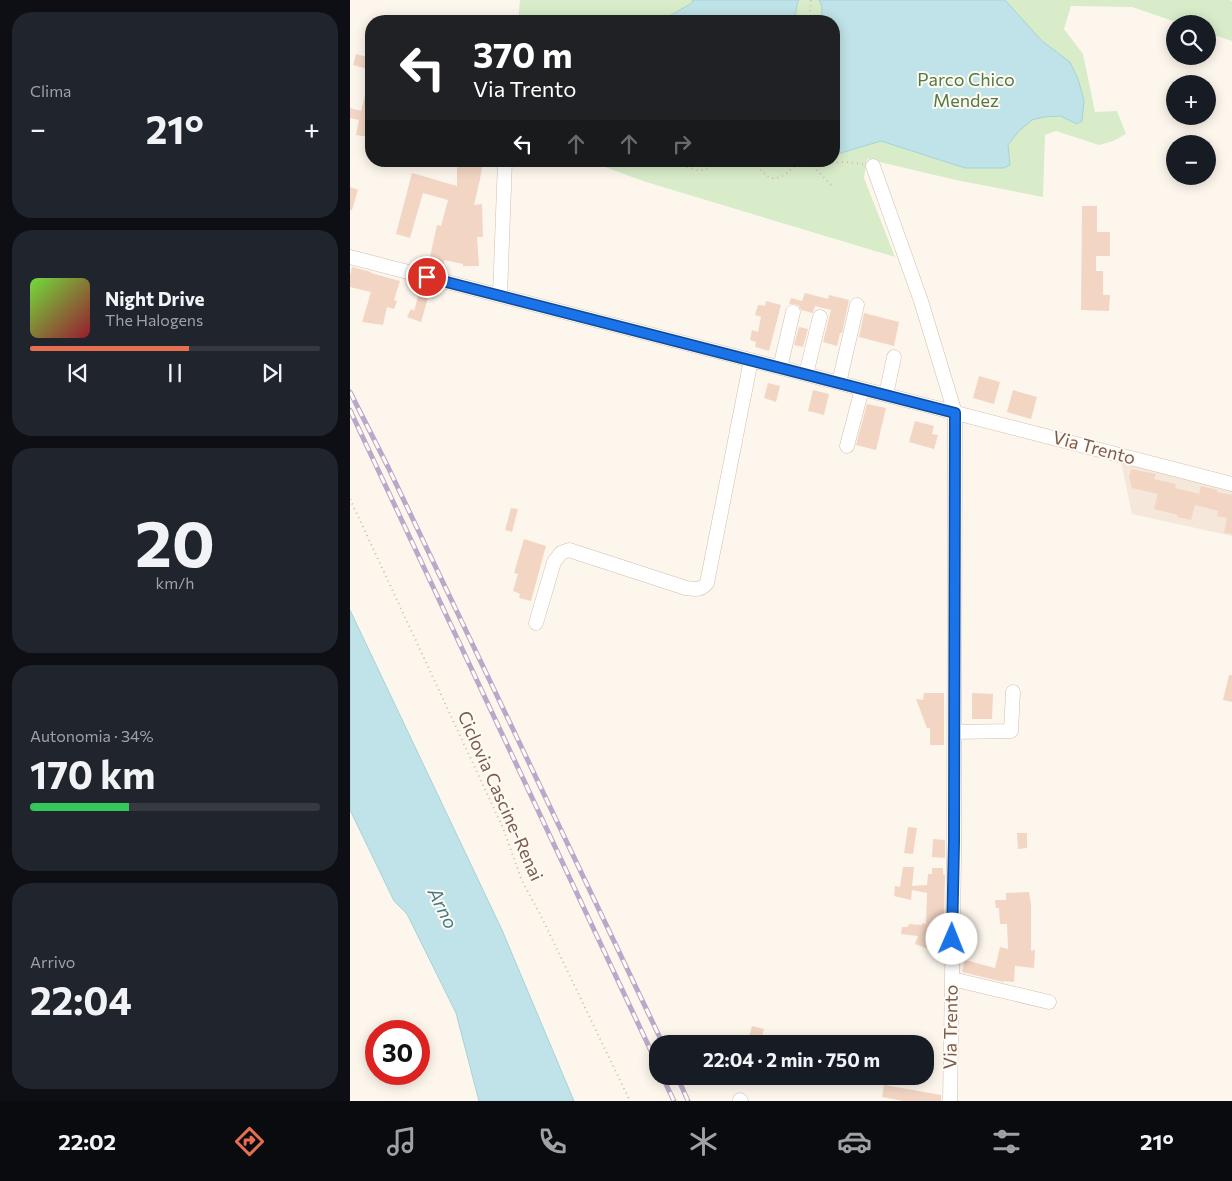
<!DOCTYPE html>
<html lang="it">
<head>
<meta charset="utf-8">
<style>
  body { margin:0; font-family:Commissioner,sans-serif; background:#20242c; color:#f1f3f6; height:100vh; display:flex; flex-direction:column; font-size:19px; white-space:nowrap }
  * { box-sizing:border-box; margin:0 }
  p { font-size:16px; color:#9ea1a6 }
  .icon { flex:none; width:28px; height:28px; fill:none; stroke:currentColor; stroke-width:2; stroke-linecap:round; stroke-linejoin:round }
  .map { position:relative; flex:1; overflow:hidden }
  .side { display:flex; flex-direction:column; gap:12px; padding:12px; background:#0d0f14; width:350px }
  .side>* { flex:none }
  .top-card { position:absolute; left:15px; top:15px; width:475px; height:152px; border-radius:20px; box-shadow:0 2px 12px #0003; background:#202124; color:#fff; overflow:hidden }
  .buttons { position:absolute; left:816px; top:15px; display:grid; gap:10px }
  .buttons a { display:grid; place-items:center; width:50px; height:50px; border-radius:50%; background:#171b24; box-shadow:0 2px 12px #0003; font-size:25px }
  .speed { position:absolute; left:15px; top:1020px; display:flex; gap:10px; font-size:25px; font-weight:700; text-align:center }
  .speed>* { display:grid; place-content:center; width:65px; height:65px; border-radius:50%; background:#171b24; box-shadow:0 2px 12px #0003; line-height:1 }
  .speed .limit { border:8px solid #d22; background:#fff; color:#111 }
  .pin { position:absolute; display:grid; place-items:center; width:42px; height:42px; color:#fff; margin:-21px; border:2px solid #fff; border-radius:50%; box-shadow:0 1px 5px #0007 }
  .me { position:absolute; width:55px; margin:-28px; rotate:1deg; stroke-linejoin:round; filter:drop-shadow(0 0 4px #0008) }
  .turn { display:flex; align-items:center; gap:18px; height:105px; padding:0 25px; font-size:22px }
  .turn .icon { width:65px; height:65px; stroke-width:2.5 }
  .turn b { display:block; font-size:35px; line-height:42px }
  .lanes { display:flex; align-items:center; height:48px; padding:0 25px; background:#0003; justify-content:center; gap:25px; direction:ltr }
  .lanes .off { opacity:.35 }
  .big { font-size:38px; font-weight:700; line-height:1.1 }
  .side .tile { flex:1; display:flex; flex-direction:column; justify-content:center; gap:8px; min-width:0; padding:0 18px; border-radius:20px; background:#20242c }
  .side .dial { align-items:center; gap:0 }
  .dial b { font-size:65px; line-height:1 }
  .song { display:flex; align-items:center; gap:15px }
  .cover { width:60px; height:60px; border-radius:8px; background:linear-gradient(135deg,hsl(100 70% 55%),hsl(350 70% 35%)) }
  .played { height:5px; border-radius:2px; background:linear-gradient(90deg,#e76f51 55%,#363941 55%) }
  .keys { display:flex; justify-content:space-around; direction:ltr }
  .heat { display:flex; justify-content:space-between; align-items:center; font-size:28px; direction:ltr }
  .charge { height:8px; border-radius:4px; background:linear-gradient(90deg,#34c759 34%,#363941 0) }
  .trip { position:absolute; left:299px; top:1035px; width:285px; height:50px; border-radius:20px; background:#171b24; box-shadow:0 2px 12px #0003; font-weight:700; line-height:50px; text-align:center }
  .dock { display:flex; height:80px; justify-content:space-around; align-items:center; background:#090b0e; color:#9ea1a6 }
  .dock .icon { width:35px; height:35px }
  .dock .on { color:#e76f51 }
  .dock b { font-size:22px; color:#f1f3f6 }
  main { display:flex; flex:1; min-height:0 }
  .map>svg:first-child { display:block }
  .residential { fill:#f5e8da }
  .green { fill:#d8ecc9 }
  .water { fill:#bfe3e8; stroke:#a5d3da }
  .building { fill:#f3d5c3 }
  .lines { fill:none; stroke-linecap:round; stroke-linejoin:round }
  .minor-casing { stroke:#d1beb0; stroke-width:15 }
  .path { stroke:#d9b8a5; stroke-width:2; stroke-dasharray:1 4; stroke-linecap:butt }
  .minor { stroke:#fff; stroke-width:14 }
  .rail-casing { stroke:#b9a8c9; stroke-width:5 }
  .rail { stroke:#fffaf3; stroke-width:3; stroke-dasharray:9; stroke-linecap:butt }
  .route-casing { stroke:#114b97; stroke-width:12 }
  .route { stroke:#1a73e8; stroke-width:9 }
  .labels { text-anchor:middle; stroke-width:4; stroke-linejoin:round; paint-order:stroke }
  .park-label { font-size:18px; fill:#537a41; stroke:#fffaf3 }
  .street-label { font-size:18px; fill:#7a5c4d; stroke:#fffaf3 }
  .water-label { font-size:19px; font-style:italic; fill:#437c86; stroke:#fffaf3 }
</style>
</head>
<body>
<main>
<section class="side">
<div class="tile"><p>Clima</p>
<div class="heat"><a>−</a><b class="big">21°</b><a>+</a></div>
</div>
<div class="tile">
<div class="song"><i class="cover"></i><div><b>Night Drive</b><p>The Halogens</p></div></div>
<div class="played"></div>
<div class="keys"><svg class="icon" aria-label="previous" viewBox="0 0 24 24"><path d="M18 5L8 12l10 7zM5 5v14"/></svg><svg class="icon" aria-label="pause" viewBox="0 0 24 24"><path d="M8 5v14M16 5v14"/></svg><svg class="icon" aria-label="next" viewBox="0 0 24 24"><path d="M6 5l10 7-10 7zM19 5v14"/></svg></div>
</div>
<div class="tile dial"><b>20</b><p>km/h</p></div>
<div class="tile"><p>Autonomia · 34%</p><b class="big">170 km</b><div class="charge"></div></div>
<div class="tile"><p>Arrivo</p><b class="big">22:04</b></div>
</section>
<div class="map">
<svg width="882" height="1101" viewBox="0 0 882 1101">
  <rect width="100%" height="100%" fill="#fdf6ec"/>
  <path class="residential" d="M768,448l114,29v59l-100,-22z"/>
  <path class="green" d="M170,0h709l3,1v40l-24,-8v-9h-26l-50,-17 -61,-1 -7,23 19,25 12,58 22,-1 9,23 -13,7 -14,4 -43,-14 -11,4 -2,62 -87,-17 -89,-21 -3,19 31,79 -252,-76 -54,-20h245v-140h-316z"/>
  <path class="water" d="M343,0h106c-4,7 -2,14 -6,21h-197l39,-2 18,2 13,-3 26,-15z
    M469,0h186l37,41 28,21 8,17 6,21 -2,21 -5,3 -17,-8 -16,1 -12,3 -14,12 -10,13 2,20 -6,3h-39l-84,-27 -47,14v-134h-15c4,-7 4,-14 0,-21z
    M0,610l152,320 72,171h-95l-23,-88 -49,-99 -13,-13 -44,-91z"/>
  <path class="building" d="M6,54l15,4 -3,11 -15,-4z
    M18,83h3v29h-1l-5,15 6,1 -2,9 -13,-2 3,-15 -9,-2v-10l11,3z
    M107,165l25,2 -2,12 -6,26 8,-1 1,33h-6l2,29h-16v-2l-19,-4v4l-15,-3 8,-36 4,1 7,-26 -25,-7 -13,45 -14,-4 16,-61 45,13z
    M0,187l8,3 -6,20h-2z
    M732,206h15v26h13v24h-14v15h7v24h7l-1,16 -28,-1z
    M2,267l19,5v1l29,8 -6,19 3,1 -3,8 -7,-2 -4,18 -21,-3 9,-30 -21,-5v-11z
    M64,282l17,5 -10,35 -14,-5 4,-8 3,2 7,-25 -8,-1z
    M455,293l23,6 1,-4 20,5 -7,33h-2l-3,13 -14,-4 8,-32 -16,-4 -2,7 -12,-3 -2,-4 -4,-2h-6l2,-6 11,3z
    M416,301l15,4 -12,46 -14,-4 1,-5 -6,-2 2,-10 6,2 3,-15 -6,-2 3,-10 7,1z
    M514,313l35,9 -5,24 -35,-9z
    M449,327l9,2 -5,18 -9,-2z
    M629,376l21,6 -6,22 -21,-6z
    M418,383l12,3 -4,16 -12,-4z
    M463,390l16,4 -5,21 -16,-4z
    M663,390l24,7 -6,22 -24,-7z
    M517,404l19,4 -10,42 -20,-5z
    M565,421l19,5 -2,8 6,1 -4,14 -25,-7z
    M781,469l25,5 -2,5 22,5 -1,4 24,6 2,-8 16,4v2l15,3v39l-8,-1 3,-15 -10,-2 1,-5 -23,-6 -4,15 -14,-3 1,-2 -24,-6 4,-15 -26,-6 -3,-11z
    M161,508l7,1 -6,23 -7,-2z
    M174,539l22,7 -15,55 -12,-3 1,-4 -7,-3 5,-17 -4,-1z
    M879,675h3v27l-9,-2z
    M574,693h20v52h-14v-17h-3l-11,-29 7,1z
    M622,693l21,1 -1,25h-20z
    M558,827l9,1 -4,26 -9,-1z
    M667,833h10v15l-9,1z
    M583,839l12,1v18l-13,-1z
    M553,867h11l-2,19 15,-1 1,-11h4v-6h11v6l2,1 -1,42h-6l-8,20 5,2 -4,11 -16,-6 3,-8 -17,-2 1,-7h6l1,-3 13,1 1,-2 3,1 1,-31 -15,-3 -1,10 -17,-4 1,-10 5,1z
    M679,892l2,13v46l4,-1 -1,18 -19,-2 -1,16 -10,-1 -1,1 -41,-10 3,-12 30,8 5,-21 8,2 -1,-25h-7l-1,-16h-3l-1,-8h11v-7z
    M402,1026l12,3 -4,14 -12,-3z
    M534,1085l57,10v6h-38l-21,-4z"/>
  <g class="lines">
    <g class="minor-casing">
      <path id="minor" d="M523,166l48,135 34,112 -1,446 -4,242
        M0,257l882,227
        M150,295l5,-134
        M430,368l13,-56
        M456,374l14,-57
        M489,383l18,-78
        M536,395l8,-38
        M497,446l15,-57
        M186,623l18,-61 7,-9 8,-3 117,38c10,1 14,3 21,-5l44,-223
        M604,732l57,-1 2,-39
        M602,979l97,23
        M390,1100l1,1"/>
    </g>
    <path class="path" d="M458,21l2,-9 1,-12
      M273,161l15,5h47l12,4h7l6,-3 6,-6
      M405,161c8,13 15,23 31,13 3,-3 6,-6 10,-8 4,-2 11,-1 15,-2v-3
      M481,185l-20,-21 34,-2 18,2
      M0,499l153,329 19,53 18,33 90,187"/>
    <use href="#minor" class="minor"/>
    <g class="rail-casing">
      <path id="rail" d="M0,392l38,75 275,577
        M0,410l308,656
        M312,1076l12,25
        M327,1076l11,25"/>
    </g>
    <use href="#rail" class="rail"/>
  </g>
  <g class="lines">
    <g class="route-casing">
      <path id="route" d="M77,277l528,136 -1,428 -2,98"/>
    </g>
    <use href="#route" class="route"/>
  </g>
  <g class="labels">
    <g class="park-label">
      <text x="616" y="86">Parco Chico<tspan x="616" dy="21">Mendez</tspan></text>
    </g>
    <g class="street-label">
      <text transform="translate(744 448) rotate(15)" y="6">Via Trento</text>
      <text transform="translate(150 796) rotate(66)" y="6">Ciclovia Cascine-Renai</text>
      <text transform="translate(601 1027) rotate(-89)" y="6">Via Trento</text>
    </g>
    <g class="water-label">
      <text transform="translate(93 908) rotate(64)" y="7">Arno</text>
    </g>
  </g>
</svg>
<div class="buttons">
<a><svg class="icon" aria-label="search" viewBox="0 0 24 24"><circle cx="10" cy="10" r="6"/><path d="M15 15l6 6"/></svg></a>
<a>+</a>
<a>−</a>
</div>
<div class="speed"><div class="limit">30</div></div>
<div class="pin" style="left:77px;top:277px;background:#d93025"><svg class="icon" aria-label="arrive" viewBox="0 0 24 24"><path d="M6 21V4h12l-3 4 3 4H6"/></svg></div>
<svg class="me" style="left:602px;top:939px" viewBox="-20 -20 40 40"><circle r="19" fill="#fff"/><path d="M0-13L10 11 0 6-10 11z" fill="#1a73e8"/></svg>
<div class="trip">22:04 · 2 min · 750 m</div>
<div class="top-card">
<div class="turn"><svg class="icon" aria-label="left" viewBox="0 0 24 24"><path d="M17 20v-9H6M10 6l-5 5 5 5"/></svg><div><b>370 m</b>Via Trento</div></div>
<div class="lanes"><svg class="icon" aria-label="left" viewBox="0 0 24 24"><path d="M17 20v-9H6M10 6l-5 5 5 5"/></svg><svg class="icon off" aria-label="ahead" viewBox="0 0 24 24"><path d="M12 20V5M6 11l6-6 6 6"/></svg><svg class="icon off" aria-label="ahead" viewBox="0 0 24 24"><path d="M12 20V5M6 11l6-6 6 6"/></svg><svg class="icon off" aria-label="right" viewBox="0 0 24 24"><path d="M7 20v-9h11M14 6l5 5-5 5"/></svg></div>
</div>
</div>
</main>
<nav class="dock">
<b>22:02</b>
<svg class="icon on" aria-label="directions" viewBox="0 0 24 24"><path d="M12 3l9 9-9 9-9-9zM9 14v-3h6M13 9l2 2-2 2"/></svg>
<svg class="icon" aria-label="music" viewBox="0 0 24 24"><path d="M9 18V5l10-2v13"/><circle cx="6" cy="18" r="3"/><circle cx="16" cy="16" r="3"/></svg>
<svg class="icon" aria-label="phone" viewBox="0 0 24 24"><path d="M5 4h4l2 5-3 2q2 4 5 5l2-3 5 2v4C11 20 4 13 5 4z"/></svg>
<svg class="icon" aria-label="climate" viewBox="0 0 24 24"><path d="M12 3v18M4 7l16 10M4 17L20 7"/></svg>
<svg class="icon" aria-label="car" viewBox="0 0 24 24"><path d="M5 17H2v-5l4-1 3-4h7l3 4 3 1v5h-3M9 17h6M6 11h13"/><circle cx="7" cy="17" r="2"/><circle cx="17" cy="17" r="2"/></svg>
<svg class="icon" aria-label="filters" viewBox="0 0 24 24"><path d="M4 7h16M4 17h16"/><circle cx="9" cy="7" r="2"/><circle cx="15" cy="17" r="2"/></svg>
<b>21°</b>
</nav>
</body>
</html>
